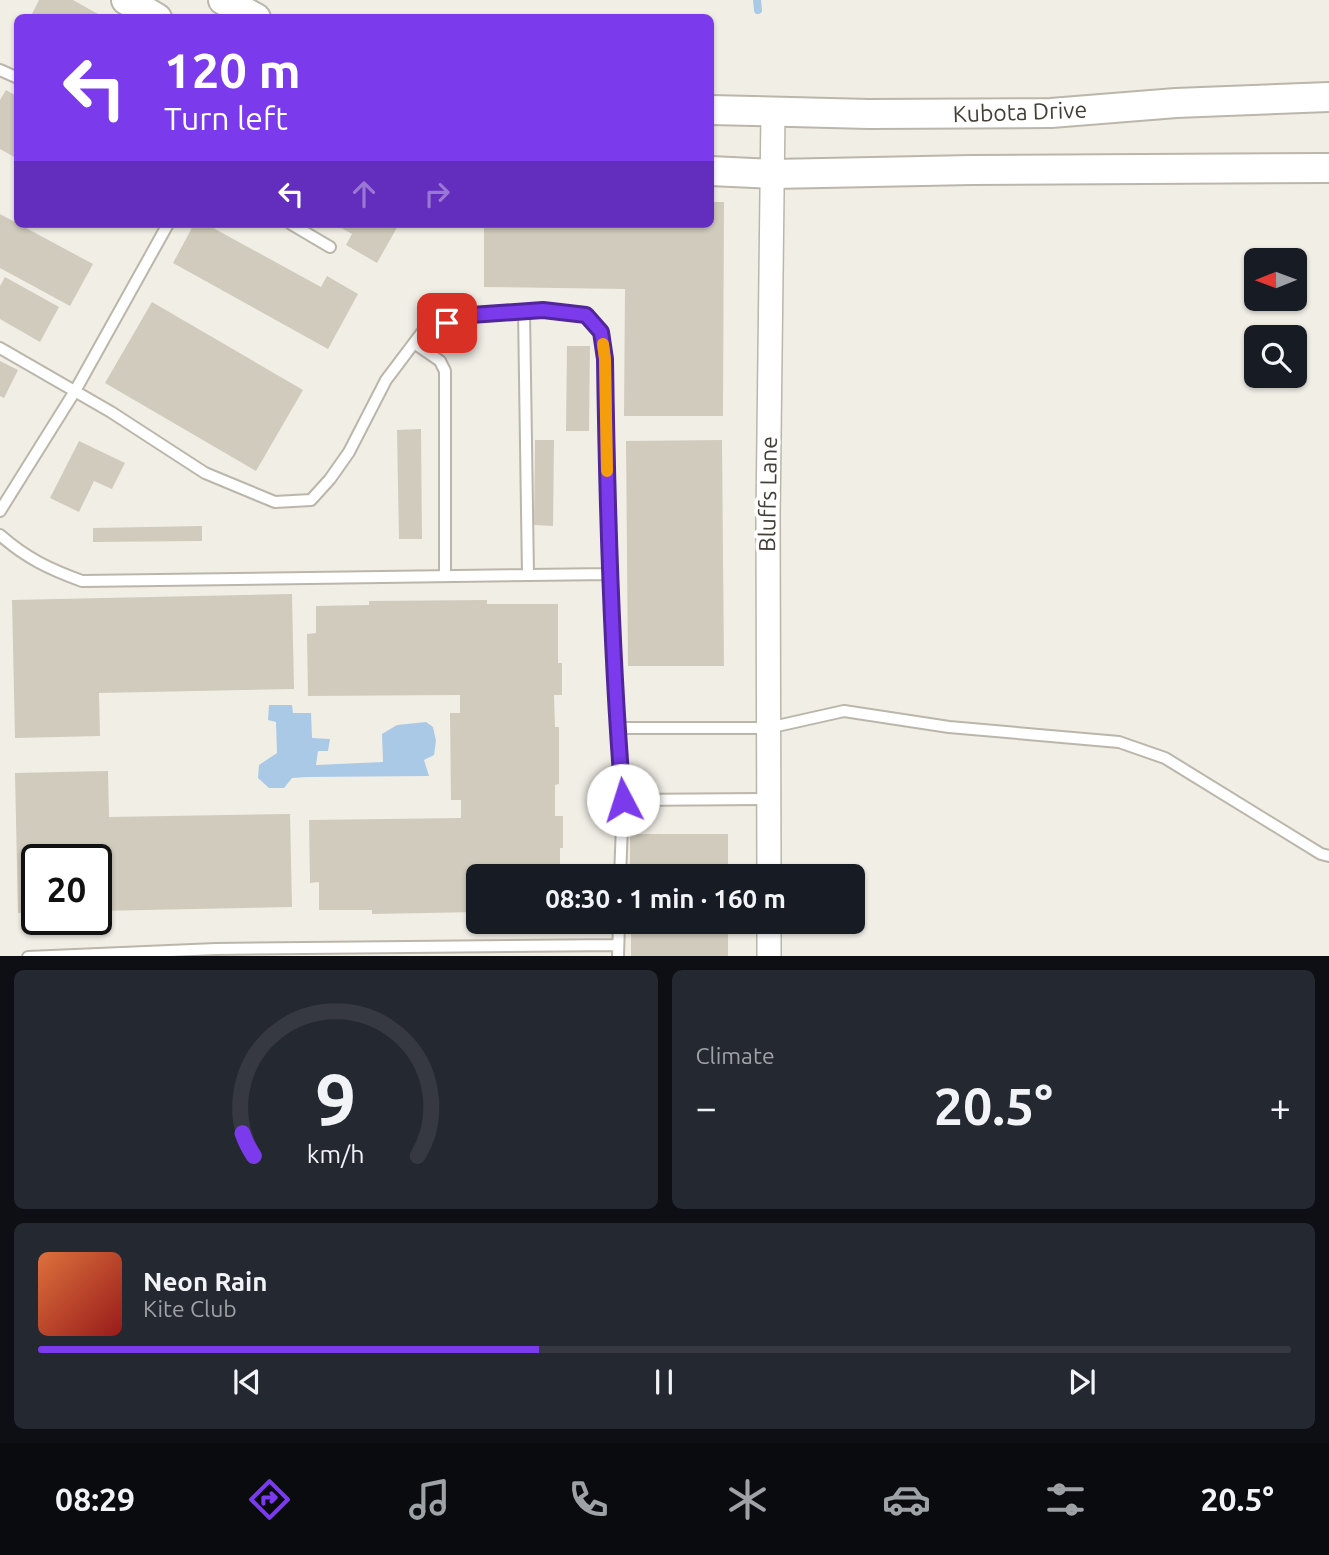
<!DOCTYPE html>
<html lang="en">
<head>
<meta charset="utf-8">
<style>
  body { margin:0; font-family:Ubuntu,sans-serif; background:#242831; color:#f1f3f6; height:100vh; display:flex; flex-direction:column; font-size:26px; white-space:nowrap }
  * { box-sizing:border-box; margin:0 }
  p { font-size:23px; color:#9ea1a6 }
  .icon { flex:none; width:38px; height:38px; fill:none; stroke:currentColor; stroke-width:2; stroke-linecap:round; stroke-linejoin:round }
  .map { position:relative; height:956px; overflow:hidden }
  .details { display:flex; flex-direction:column; gap:14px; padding:14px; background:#0d0f14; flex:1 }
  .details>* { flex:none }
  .banner { position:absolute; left:14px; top:14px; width:700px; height:214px; border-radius:10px; box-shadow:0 2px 5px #0004; background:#7c3aed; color:#fff; overflow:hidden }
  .needle { width:46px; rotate:269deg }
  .tools { position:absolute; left:1244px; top:248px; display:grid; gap:14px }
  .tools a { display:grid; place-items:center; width:63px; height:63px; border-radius:10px; background:#171b24; box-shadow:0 2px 5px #0004; font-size:35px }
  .speed { position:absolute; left:21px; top:844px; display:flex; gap:14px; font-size:35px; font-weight:700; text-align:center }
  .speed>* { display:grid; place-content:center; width:91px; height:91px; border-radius:50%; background:#171b24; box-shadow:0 2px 5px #0004; line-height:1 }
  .speed .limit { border:4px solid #111; border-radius:10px; background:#fff; color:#111 }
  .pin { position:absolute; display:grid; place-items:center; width:60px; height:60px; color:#fff; margin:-30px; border-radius:14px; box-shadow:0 4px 10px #0006 }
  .me { position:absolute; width:77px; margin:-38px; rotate:355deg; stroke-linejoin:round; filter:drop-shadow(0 0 5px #0008) }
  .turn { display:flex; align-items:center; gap:24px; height:147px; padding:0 35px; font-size:32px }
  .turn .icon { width:91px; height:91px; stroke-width:2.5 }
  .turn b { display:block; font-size:49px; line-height:60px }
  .lanes { display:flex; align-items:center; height:66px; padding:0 35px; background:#0003; justify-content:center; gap:35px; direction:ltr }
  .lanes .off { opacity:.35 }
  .big { font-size:52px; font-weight:700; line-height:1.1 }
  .details .widget { flex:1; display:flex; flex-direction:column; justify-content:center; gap:10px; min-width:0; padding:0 24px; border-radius:10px; background:#242831 }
  .details .dial { align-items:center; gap:0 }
  .dial svg { height:182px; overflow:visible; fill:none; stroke:#363941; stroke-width:7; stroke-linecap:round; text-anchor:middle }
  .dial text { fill:#f1f3f6; stroke:none }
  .song { display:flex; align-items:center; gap:21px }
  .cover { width:84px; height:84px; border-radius:10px; background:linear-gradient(135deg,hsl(20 70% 55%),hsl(0 70% 35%)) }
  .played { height:7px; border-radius:4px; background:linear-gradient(90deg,#7c3aed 40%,#363941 40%) }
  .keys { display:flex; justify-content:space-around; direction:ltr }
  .heat { display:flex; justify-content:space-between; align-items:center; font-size:38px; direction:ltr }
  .details .tiles { flex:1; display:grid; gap:14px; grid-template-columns:1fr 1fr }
  .widget:last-child { grid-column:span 2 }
  .trip { position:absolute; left:466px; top:864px; width:399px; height:70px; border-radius:10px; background:#171b24; box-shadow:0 2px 5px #0004; font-weight:700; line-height:70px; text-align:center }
  .tab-bar { display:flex; height:112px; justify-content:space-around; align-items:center; background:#090b0e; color:#9ea1a6 }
  .tab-bar .icon { width:49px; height:49px }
  .tab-bar .on { color:#7c3aed }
  .tab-bar b { font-size:32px; color:#f1f3f6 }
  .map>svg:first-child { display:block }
  .water { fill:#aac9e6 }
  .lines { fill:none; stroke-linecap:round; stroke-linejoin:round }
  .stream { stroke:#aac9e6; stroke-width:8 }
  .building { fill:#d1cbbd }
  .service-casing { stroke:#bbb6aa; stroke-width:14 }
  .minor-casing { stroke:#bbb6aa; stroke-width:26 }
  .tertiary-casing { stroke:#bbb6aa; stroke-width:32 }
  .service { stroke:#fff; stroke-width:10 }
  .minor { stroke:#fff; stroke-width:23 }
  .tertiary { stroke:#fff; stroke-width:28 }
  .route-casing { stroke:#51269a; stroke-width:18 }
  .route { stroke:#7c3aed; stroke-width:12 }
  .slow { stroke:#f59e0b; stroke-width:12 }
  .labels { text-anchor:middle; stroke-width:7; stroke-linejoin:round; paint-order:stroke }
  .street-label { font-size:23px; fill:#433f36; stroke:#fff }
</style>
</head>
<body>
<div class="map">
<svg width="1329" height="957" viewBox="0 0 1329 957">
  <rect width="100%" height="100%" fill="#f1eee6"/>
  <path class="water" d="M269,705h23l1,8h18l1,25 18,1 -2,12h-10l-2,14 67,-3 -1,-28 15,-9 29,-3 7,5 3,14 -2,14 -10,5 5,16 -122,1 -15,1 -8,10h-15l-11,-10 1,-13 18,-12 -1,-31 -8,-2z"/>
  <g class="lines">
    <path class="stream" d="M757,0l1,10"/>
  </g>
  <path class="building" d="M39,0h34l32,18h-75z
    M6,90l12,7v62l-18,-10v-49z
    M710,202h14l-1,214h-99l1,-127 -141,-2v-63h226z
    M0,214l93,50 -23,42 -70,-38z
    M194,224h12l115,63 6,-11 31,18 -30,55 -155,-86z
    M334,224h65l-22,39 -31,-18 6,-11z
    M5,277l54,30 -19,35 -40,-23v-33z
    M152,302l151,88 -47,81 -151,-88z
    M567,346h23l-1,85h-23z
    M0,361l18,9 -14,28 -4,-2z
    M421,429l1,110h-23l-2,-109z
    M535,440h19l-1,86 -19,-1z
    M722,440l2,226h-96l-2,-225z
    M79,441l46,22 -13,26 -18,-8 -15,31 -29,-14z
    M202,526v15l-109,1v-14z
    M292,594l2,95 -195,4 1,43 -85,2 -3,-138z
    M487,600v4h71v59h4v32h-8l1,32h4v57l-4,1v31h8v32h-3v29h-82v35l-106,2v-4h-53v-28l-9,1 -1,-63 152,-2v-18h-10l-1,-87h10v-18l-152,1 -1,-62 9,-1v-27l53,-1v-4z
    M108,771l1,46 181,-3 2,93 -196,4v-52h-59v53l-19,1 -3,-140z
    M630,834h98v43h-98z
    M631,922h97v35h-97z"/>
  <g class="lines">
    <g class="service-casing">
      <path id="service" d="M0,70l18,8
        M291,224l39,23
        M524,311l4,264
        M414,343l26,18 5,10v205
        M0,348l111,64 94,61 70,29 36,-2 19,-21 19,-27 37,-72 37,-49 48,-16 72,-5 43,5 15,17 4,27 3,174 9,195 6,72 -3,77
        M0,511l75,-120 93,-167
        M0,535c26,23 49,34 82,46l528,-7
        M617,728h151l76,-17 105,16 170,15 46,16 156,96 8,2
        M623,800l145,-1
        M28,957l188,-8 402,-4
        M618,957l1,-35"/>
    </g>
    <g class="minor-casing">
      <path id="minor" d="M769,877l-1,-360 5,-405
        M769,922v35"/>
    </g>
    <g class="tertiary-casing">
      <path id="tertiary" d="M126,0l31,18
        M223,0l33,18
        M710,110l159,4 182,-1 125,-10 153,-6
        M710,171l63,3 199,-4 357,-2"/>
    </g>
    <use href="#service" class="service"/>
    <use href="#minor" class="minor"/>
    <use href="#tertiary" class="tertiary"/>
  </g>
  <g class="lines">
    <g class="route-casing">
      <path id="route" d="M447,323l24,-8 72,-5 43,5 15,17 4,27c2,147 6,294 18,441"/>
    </g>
    <use href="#route" class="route"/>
    <path class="slow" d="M603,344l2,15 2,112"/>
  </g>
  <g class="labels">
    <g class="street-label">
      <text transform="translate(1020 112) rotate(-2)" y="8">Kubota Drive</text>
      <text transform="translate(768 494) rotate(-89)" y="8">Bluffs Lane</text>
    </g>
  </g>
</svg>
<div class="tools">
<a><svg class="needle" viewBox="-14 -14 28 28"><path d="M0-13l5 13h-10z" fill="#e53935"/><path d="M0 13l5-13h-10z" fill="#9ea1a6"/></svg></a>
<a><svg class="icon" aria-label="search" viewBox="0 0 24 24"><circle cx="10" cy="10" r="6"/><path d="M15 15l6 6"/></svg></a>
</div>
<div class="speed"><div class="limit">20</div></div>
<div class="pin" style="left:447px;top:323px;background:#d93025"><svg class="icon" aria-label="arrive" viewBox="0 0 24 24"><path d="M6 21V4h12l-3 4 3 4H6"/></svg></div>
<svg class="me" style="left:623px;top:800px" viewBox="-20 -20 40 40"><circle r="19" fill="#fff"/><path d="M0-13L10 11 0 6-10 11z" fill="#7c3aed"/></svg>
<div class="trip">08:30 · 1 min · 160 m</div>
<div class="banner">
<div class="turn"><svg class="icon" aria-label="left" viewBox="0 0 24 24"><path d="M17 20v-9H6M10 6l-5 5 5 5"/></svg><div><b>120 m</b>Turn left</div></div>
<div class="lanes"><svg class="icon" aria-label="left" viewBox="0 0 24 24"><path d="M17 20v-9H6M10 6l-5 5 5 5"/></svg><svg class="icon off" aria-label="ahead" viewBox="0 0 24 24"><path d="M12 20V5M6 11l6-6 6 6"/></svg><svg class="icon off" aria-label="right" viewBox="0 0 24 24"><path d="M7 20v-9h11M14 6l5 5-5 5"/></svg></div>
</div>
</div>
<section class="details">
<div class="tiles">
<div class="widget dial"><svg viewBox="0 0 100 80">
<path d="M14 69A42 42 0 1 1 86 69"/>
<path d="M14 69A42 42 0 0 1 9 59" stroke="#7c3aed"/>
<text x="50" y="56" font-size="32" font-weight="700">9</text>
<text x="50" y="72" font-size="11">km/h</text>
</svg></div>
<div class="widget"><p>Climate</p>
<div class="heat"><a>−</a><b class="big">20.5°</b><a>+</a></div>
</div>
<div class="widget">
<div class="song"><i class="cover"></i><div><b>Neon Rain</b><p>Kite Club</p></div></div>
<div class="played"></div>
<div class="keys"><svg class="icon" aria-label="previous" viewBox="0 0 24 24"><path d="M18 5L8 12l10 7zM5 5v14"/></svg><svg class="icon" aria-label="pause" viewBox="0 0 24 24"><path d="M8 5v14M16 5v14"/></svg><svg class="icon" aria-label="next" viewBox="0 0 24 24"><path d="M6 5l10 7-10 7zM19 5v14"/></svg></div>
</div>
</div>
</section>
<nav class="tab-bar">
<b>08:29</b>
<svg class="icon on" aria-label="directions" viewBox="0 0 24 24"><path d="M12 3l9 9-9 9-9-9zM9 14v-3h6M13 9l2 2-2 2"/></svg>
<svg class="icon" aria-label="music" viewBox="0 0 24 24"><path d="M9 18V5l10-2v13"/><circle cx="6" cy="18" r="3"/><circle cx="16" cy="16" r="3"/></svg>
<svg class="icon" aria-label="phone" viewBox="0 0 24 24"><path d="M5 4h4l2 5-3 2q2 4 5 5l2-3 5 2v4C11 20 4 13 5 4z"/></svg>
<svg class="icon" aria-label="climate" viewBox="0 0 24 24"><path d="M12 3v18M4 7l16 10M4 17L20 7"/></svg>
<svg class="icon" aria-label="car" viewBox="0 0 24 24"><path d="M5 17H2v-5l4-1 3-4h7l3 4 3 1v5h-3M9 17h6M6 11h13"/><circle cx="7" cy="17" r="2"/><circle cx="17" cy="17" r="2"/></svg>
<svg class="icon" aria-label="filters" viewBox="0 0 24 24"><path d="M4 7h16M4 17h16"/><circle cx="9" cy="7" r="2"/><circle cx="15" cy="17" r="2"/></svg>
<b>20.5°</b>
</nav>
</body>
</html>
